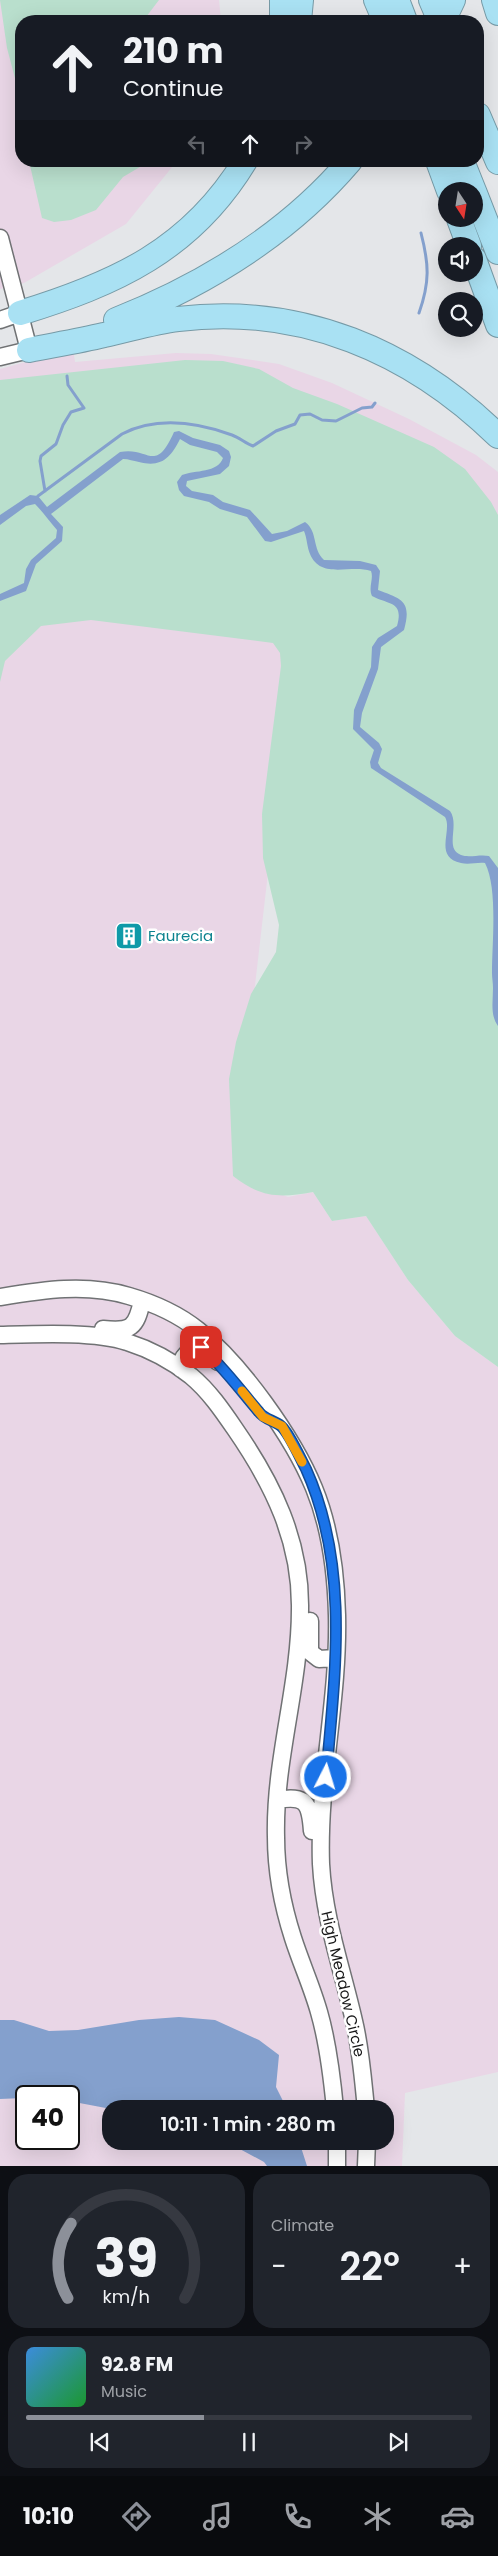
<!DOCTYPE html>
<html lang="en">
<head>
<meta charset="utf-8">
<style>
  body { margin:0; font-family:Poppins,sans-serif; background:#20242c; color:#f1f3f6; height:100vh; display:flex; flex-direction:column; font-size:19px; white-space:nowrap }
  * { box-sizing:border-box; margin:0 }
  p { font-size:16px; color:#9ea1a6 }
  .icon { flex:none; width:28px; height:28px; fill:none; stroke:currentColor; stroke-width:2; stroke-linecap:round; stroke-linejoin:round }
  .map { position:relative; height:2166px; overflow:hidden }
  .details { display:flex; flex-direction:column; gap:8px; padding:8px; background:#0d0f14; flex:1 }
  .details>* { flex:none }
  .guide { position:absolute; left:15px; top:15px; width:469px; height:152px; border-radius:20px; box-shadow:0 5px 20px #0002; background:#171b24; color:#f1f3f6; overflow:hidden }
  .needle { width:32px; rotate:168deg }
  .fabs { position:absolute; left:438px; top:182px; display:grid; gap:10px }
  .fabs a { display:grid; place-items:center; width:45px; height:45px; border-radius:50%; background:#171b24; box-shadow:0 5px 20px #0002; font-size:25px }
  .speed { position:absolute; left:15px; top:2085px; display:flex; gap:10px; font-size:25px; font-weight:700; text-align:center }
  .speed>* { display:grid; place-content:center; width:65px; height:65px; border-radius:50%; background:#171b24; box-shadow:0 5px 20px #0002; line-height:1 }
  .speed .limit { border:2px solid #111; border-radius:8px; background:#fff; color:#111 }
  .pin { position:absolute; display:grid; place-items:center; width:42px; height:42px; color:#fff; margin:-21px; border-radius:10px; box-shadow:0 2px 8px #0006 }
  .me { position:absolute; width:55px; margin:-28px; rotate:5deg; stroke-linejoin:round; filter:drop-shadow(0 0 4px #0008) }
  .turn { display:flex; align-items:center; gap:18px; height:105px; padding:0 25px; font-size:22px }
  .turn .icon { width:65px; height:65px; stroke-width:2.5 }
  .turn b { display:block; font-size:35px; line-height:42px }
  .lanes { display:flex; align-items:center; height:48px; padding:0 25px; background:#0003; justify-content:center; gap:25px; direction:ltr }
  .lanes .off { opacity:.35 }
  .big { font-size:38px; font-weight:600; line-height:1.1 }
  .details .card { flex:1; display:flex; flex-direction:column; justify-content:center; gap:8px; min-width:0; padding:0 18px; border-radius:20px; background:#20242c }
  .details .dial { align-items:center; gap:0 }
  .dial svg { height:130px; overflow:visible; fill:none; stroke:#363941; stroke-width:7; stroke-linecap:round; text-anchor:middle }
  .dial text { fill:#f1f3f6; stroke:none }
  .song { display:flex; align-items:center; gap:15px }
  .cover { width:60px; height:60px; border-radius:8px; background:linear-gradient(135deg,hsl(210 70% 55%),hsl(130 70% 35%)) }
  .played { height:5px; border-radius:2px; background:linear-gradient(90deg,#8c9099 40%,#363941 40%) }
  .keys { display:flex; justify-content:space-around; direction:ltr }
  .heat { display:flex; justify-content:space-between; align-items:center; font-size:28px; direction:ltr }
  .details .tiles { flex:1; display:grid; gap:8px; grid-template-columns:1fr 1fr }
  .card:last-child { grid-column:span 2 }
  .trip { position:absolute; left:102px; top:2100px; width:292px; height:50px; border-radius:20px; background:#171b24; box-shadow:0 5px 20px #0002; font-weight:600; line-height:50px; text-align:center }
  .tab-bar { display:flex; height:80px; justify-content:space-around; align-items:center; background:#090b0e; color:#9ea1a6 }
  .tab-bar .icon { width:35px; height:35px }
  .tab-bar .on { color:#8c9099 }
  .tab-bar b { font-size:22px; color:#f1f3f6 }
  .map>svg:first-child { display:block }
  .commercial { fill:#e9d6e6; fill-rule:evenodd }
  .green { fill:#b9dfcd }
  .water { fill:#84a0cd }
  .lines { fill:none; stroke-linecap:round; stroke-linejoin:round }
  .stream { stroke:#84a0cd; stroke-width:3 }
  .minor-casing { stroke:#707274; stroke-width:19 }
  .highway-casing { stroke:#769aa6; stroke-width:26 }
  .minor { stroke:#fff; stroke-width:16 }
  .highway { stroke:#a9e1f3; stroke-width:24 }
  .route-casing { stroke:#114b97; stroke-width:12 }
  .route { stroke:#1a73e8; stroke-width:9 }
  .slow { stroke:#f59e0b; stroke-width:9 }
  .labels { text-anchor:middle; stroke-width:5; stroke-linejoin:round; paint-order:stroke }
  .culture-label { font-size:15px; fill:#0d838f; stroke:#fff; text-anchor:start }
  .street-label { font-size:15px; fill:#161617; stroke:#fff }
</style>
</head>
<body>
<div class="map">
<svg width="498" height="2166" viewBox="0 0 498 2166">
  <rect width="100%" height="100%" fill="#e4e6e9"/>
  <path class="commercial" d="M0,0h219l2,21h-200v140h156l-51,63 -102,59 -24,6z
    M73,349l2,13 101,-9 35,1 68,10 53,19 77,36 67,36 22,17v46l-203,121 -62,537 55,21 25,-5 19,29 34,-5 42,64 47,56 43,31v705l-93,21 -3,73h-402v-1797zM26,2096h43v43h-43zM111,2109h275v32h-275z"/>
  <path class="green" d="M0,0h159l-16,21h-122v80l-14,-53z
    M29,161h121l-27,16 -27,33 -25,10 -17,2 -12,-4z
    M185,360l38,1 36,8 34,19 44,16 97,43 31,22 26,33 7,13v852l-43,-31 -47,-56 -42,-64 -34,5 -19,-29c-33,6 -52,6 -80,-16l-4,-97 7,-37 15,-48 25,-42 3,-27 -16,-67 -1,-44 19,-148 -1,-13 -7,-10 -182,-23 -50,6 -36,35 -5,21v-302z"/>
  <path class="water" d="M179,431l14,7 27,7 9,6 2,6 -2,9 -9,8 -33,7 -1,5 6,5 21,4 10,7 27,8 22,24 15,-3 18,-9c13,9 7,27 19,38l36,1 16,4 4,6 -2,19c24,9 34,11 26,40l-23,17 -3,22 -16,44 -2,14 19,16 3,6 -4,14 3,5 69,43c10,14 -6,38 11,44 8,3 19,-1 28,1l9,12v158c-8,-11 -5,-25 -5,-38 0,-5 -1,-10 -1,-15 0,-30 6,-85 -7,-110 -8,-1 -16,2 -24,0 -28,-6 -8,-33 -16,-46l-74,-49 -1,-6 4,-12 -21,-21 1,-19 17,-43 1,-20 6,-9 19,-12c7,-25 -8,-21 -25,-30 -4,-9 2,-17 -1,-25 -21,-7 -50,9 -61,-17 -3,-7 -3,-16 -6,-23l-33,11 -6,-1 -18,-24 -27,-8 -11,-7 -25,-6 -5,-6 -2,-8 5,-7c13,-5 36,-2 41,-17l-6,-6 -27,-7 -10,-6c-9,18 -18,29 -41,23 -6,-1 -10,-3 -16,-3l-72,55 12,13 -1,14 -26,23 -10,27 -26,10v-7l24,-11 2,-14 5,-9 25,-22 1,-8c-8,-9 -14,-18 -22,-26l-9,2 -26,19v-10l30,-20 8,1 9,11 73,-55c29,-6 35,23 54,-20z
    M179,2017l36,3 44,20 20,15 -3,32 11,22h-176l-42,-8v-5l-69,3v-79h14l35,11 29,-1 61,-10z
    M225,2141h74l8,25h-40l-3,-4z"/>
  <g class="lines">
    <path class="stream" d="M419,313c11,-31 10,-49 2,-80
      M45,491l-5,-30 1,-5 15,-12 7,-19 8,-13 13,-4 -16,-23 -1,-9
      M38,496l84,-62c35,-18 74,-12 110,1 8,3 13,8 21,11l23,-15 19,-7 5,-9 10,-1 12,6 14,1 26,-13 10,-1 3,-4"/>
    <g class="minor-casing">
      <path id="minor" d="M0,238l29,112 -29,7
        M0,320l20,-7
        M0,1297c43,-7 86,-14 129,-1 24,7 49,18 69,34 43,34 95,107 116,158 16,39 22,86 23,127 2,84 -19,166 -16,249 3,55 21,104 33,157 7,29 9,59 12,88
        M103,1329c28,3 33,-1 39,-28
        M0,1335c34,-1 96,-4 127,7 22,7 45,19 64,34 18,15 31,34 44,53 38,55 66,112 65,180 0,77 -26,151 -24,228 0,34 7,70 17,101 8,25 19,49 26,74 9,31 13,65 16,97
        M181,1369c0,-14 7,-18 20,-22l17,15
        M310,1621v31l9,7 17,-1
        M277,1800c29,-5 33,3 35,31
        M337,2141v25
        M366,2166l1,-25"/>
    </g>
    <g class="highway-casing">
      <path id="highway" d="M376,0l9,21
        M397,0l8,21
        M431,0l9,21
        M494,0l4,13
        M282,21v-21
        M299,21l2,-21
        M443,21l10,-21
        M478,115l20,47
        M438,161l11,30
        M462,161l12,30
        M474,191l24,61
        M459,219l10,27
        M474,259l24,66
        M20,313c95,-29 171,-63 225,-152
        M116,320c88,-35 172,-86 234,-159
        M29,350c25,-5 50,-9 75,-15 24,-5 49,-13 74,-16 123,-15 233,32 320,117"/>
    </g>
    <use href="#minor" class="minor"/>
    <use href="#highway" class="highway"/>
  </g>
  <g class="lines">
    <g class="route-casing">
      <path id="route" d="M201,1347c22,19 39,43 58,65 6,8 15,8 22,14 9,8 19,32 25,43 44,98 29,205 20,308"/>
    </g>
    <use href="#route" class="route"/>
    <path class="slow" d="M242,1391l21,26 19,9 20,36"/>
  </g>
  <defs>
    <g id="building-square" transform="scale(1.4375)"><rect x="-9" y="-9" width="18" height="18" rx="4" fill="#0f9aa8" stroke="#fff"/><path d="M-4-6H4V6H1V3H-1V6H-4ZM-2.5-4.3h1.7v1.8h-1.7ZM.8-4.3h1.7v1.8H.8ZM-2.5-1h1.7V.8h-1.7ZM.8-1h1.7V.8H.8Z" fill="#fff"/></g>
  </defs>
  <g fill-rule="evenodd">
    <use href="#building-square" x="129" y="936"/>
  </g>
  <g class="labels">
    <g class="culture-label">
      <text x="148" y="941">Faurecia</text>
    </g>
    <g class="street-label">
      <text transform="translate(343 1984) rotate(77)" y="5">High Meadow Circle</text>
    </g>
  </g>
</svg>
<div class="fabs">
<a><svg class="needle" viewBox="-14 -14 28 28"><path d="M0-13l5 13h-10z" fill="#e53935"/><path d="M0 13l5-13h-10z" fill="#9ea1a6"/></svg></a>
<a><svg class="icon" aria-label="sound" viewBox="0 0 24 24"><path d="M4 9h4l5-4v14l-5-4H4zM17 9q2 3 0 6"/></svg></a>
<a><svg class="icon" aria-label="search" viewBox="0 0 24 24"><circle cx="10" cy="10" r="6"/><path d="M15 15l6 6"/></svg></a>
</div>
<div class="speed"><div class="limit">40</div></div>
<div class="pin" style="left:201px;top:1347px;background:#d93025"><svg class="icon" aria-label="arrive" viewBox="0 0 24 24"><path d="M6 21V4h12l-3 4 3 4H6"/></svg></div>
<svg class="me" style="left:326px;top:1777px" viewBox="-20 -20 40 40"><circle r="17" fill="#1a73e8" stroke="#fff" stroke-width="3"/><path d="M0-11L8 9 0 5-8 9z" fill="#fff"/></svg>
<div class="trip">10:11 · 1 min · 280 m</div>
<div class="guide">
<div class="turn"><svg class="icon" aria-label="ahead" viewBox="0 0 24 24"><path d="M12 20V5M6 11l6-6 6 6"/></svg><div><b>210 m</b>Continue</div></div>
<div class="lanes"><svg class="icon off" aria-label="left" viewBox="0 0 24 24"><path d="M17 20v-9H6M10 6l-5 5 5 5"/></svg><svg class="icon" aria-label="ahead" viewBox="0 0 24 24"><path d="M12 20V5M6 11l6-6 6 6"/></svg><svg class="icon off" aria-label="right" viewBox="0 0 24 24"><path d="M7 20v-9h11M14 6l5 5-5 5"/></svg></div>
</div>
</div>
<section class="details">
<div class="tiles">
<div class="card dial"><svg viewBox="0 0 100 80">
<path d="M14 69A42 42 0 1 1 86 69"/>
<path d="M14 69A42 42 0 0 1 16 23" stroke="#8c9099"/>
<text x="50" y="56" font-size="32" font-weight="700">39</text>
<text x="50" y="72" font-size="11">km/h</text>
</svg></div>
<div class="card"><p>Climate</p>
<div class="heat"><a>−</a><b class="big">22°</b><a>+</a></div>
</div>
<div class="card">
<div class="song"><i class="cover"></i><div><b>92.8 FM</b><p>Music</p></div></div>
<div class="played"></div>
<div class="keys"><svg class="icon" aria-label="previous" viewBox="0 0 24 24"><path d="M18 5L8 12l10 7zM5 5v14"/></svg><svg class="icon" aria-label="pause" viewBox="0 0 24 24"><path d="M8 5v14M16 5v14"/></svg><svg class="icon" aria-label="next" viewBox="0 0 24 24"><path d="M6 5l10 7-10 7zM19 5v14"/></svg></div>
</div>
</div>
</section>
<nav class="tab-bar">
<b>10:10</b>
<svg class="icon on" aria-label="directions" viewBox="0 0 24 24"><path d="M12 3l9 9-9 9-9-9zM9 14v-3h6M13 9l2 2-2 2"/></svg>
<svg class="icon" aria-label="music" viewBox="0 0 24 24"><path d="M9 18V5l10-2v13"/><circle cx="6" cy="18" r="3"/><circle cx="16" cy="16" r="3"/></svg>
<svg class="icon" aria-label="phone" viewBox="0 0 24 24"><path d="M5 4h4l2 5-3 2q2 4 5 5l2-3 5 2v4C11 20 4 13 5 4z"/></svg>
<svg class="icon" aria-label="climate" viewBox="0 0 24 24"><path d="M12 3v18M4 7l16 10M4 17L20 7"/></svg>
<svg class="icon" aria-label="car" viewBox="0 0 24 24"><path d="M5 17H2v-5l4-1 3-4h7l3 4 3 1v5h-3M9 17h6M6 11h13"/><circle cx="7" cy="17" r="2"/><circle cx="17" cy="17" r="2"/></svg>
</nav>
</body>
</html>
